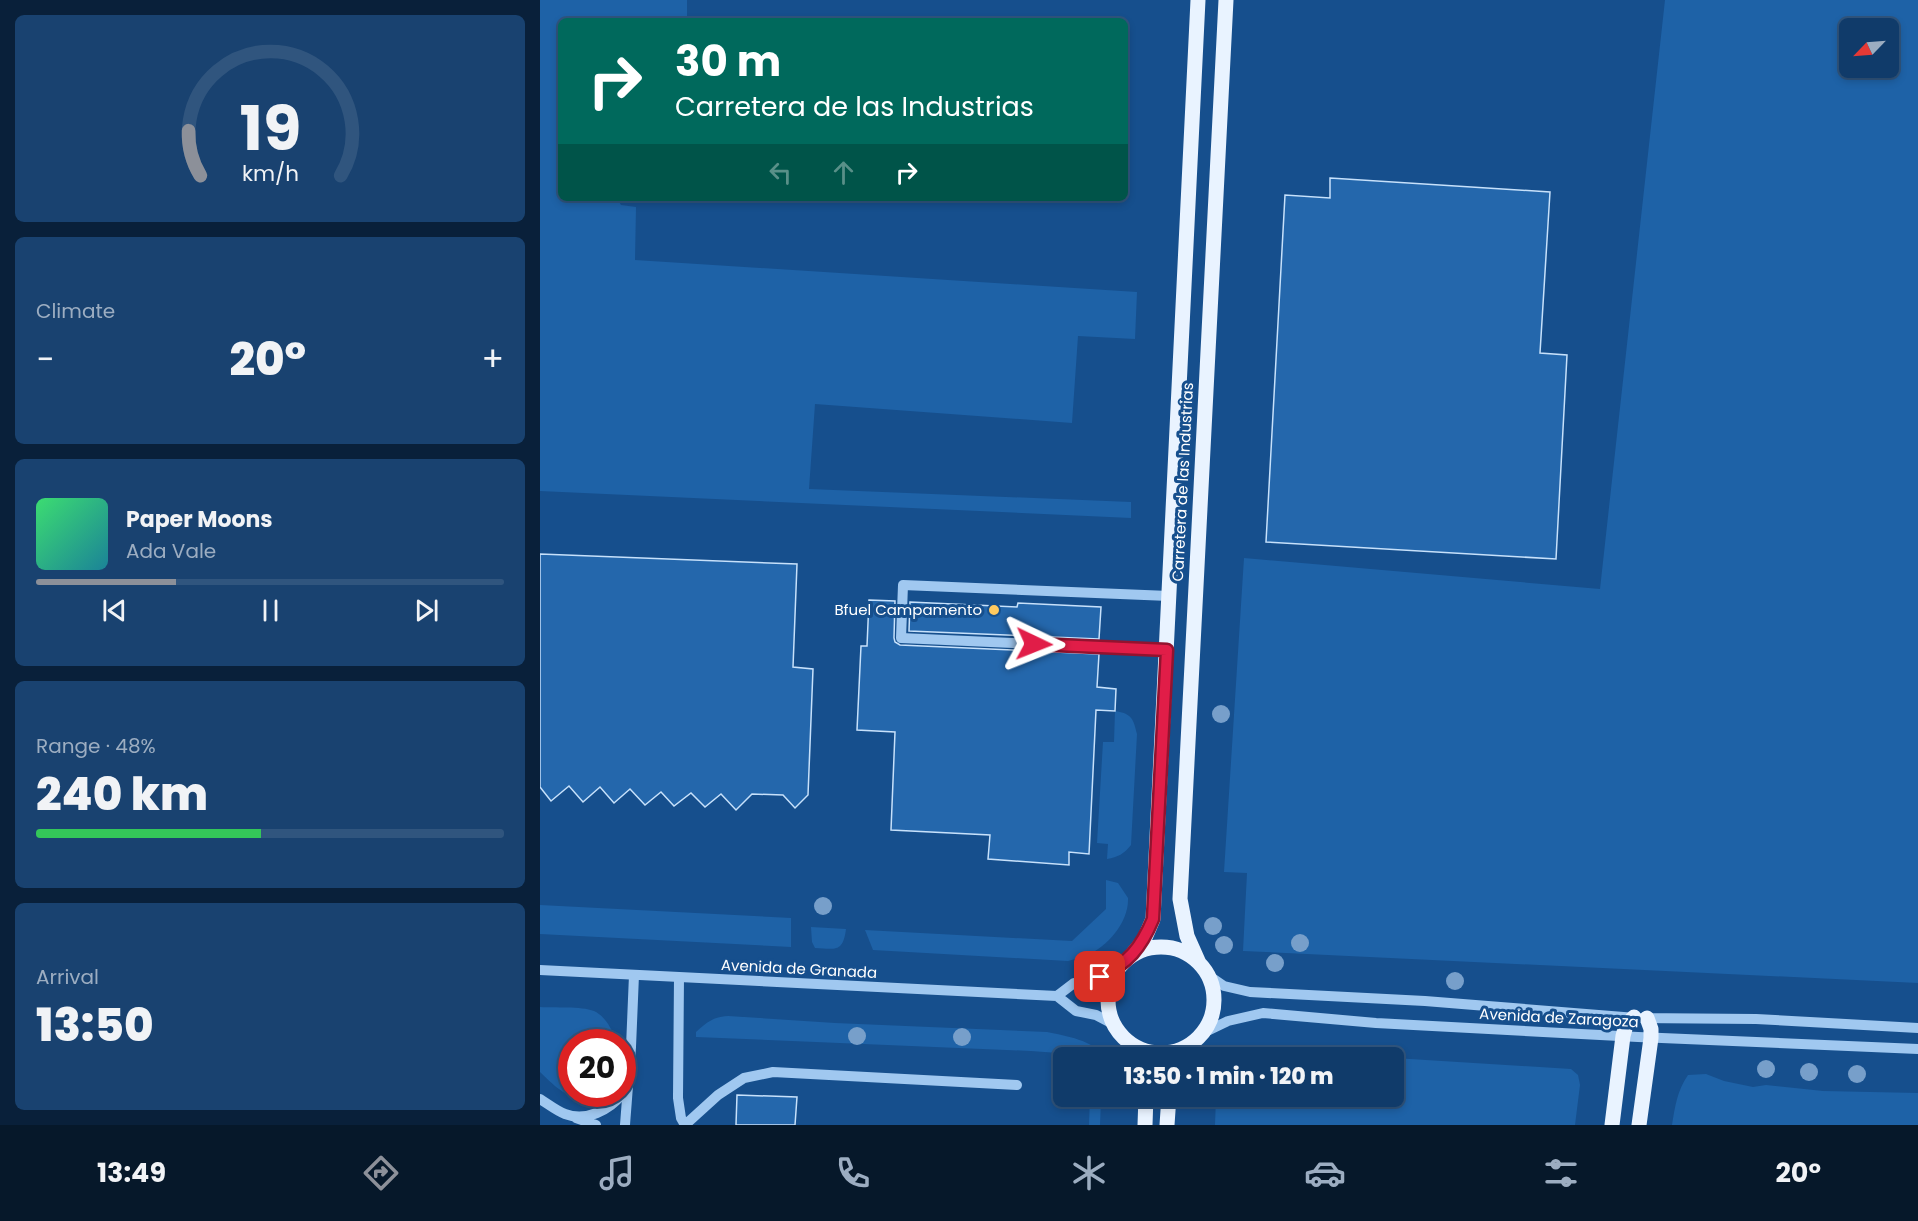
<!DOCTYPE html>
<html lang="en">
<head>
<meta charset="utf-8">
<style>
  body { margin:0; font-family:Poppins,sans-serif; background:#194270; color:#f1f3f6; height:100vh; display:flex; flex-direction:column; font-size:22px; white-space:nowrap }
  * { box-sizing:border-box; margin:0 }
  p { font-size:20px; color:#9cadc1 }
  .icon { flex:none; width:33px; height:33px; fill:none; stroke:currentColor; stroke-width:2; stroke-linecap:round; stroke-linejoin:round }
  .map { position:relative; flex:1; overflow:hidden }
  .side { display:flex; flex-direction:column; gap:15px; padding:15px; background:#09203a; width:540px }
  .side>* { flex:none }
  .guide { position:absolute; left:18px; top:18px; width:570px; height:183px; border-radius:9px; box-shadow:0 3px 9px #0003,0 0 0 2px #30557e; background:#00695c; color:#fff; overflow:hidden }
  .needle { width:39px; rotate:245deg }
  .buttons { position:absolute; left:1299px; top:18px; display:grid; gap:12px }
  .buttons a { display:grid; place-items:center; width:60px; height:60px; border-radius:9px; background:#103b6a; box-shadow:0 3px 9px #0003,0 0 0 2px #30557e; font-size:30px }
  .speed { position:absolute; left:18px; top:1029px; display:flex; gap:12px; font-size:30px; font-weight:700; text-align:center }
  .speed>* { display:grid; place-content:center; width:78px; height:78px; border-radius:50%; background:#103b6a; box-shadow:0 3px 9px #0003,0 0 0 2px #30557e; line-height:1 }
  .speed .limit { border:9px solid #d22; background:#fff; color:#111 }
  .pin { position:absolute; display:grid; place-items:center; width:51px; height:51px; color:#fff; margin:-26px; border-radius:12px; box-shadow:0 3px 9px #0006 }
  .me { position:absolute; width:66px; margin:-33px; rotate:92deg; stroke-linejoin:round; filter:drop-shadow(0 0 4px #0008) }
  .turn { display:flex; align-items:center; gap:21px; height:126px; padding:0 18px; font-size:27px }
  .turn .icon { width:78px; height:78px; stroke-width:2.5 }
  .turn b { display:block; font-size:42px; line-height:51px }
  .lanes { display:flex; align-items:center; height:57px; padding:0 18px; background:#0003; justify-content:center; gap:30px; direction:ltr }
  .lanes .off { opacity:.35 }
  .big { font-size:45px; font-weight:800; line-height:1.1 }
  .side .tile { flex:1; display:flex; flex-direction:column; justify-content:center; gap:9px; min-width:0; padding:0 21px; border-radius:9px; background:#194270 }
  .side .dial { align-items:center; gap:0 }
  .dial svg { height:156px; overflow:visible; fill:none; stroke:#30557e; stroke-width:7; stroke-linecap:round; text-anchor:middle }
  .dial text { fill:#f1f3f6; stroke:none }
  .song { display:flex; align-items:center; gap:18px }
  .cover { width:72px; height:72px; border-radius:9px; background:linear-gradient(135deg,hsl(140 70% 55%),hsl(190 70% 35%)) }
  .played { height:6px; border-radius:3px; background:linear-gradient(90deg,#8c9099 30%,#30557e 30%) }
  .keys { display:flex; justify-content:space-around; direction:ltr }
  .heat { display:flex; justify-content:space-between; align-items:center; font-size:33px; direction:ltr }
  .charge { height:9px; border-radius:4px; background:linear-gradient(90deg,#34c759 48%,#30557e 0) }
  .trip { position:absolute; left:513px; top:1047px; width:351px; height:60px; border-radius:9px; background:#103b6a; box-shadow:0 3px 9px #0003,0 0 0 2px #30557e; font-weight:800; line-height:60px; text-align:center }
  .menu { display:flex; height:96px; justify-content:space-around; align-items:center; background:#06182a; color:#9cadc1 }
  .menu .icon { width:42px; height:42px }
  .menu .selected { color:#8c9099 }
  .menu b { font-size:27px; color:#f1f3f6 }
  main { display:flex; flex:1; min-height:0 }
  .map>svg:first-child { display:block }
  .green { fill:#1e62a7; fill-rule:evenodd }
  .building { fill:#2467ac; stroke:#c7e1fb; stroke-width:1.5 }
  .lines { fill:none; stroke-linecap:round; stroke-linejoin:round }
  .minor { stroke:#a0c8f0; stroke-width:10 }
  .major { stroke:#e9f3ff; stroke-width:15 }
  .tree { fill:#779fca }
  .route-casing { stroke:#92132f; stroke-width:15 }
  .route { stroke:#e11d48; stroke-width:10 }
  .poi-dot { fill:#ffca5f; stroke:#164f8d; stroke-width:2 }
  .labels { text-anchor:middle; stroke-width:6; stroke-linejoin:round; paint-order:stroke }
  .street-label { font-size:15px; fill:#fff; stroke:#164f8d }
  .poi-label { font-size:15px; fill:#fff; stroke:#164f8d; text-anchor:end }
</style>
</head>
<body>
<main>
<section class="side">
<div class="tile dial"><svg viewBox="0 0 100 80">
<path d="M14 69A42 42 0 1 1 86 69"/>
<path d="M14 69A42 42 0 0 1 8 46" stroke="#8c9099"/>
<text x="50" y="56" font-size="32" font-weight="700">19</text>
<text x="50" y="72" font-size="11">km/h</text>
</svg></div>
<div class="tile"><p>Climate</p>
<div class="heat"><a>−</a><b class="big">20°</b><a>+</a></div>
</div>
<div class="tile">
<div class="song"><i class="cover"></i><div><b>Paper Moons</b><p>Ada Vale</p></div></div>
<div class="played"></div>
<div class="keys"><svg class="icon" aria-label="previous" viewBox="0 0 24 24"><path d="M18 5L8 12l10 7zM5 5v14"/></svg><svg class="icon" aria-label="pause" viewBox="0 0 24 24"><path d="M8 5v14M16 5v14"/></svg><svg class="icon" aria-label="next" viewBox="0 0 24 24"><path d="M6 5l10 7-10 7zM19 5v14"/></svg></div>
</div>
<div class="tile"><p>Range · 48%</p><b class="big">240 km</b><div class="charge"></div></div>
<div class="tile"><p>Arrival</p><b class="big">13:50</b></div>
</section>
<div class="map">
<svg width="1378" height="1125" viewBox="0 0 1378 1125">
  <rect width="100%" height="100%" fill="#164f8d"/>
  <path class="green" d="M0,0h147v21h-126v177h56l4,7 15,2 -1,53 502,32 -2,47 -57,-3 -6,87 -257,-19 -6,85 322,13v16l-591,-27z
    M1125,0h253v983l-675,-32 4,-78 -23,-1 20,-314 356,31zM1310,28h38v40h-38z
    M575,711c17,3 18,7 22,23l-6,111c-7,9 -13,12 -24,14l1,-15 -11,-1 6,-101h11z
    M566,880l12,3 10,15c1,24 -20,48 -42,58 -6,2 -12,3 -18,5l-195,-11 -8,-20 207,11 34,-32z
    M0,905l251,13v29l-251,-13z
    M271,927l35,2c-3,24 -11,20 -31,19l-3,-6z
    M0,1007c14,1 41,-1 54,4 11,5 20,20 21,31h-43v52h23c-24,11 -39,-7 -55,-22z
    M188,1016l107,7 212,9c19,4 46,8 58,25h-30l-17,-4 -27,-2 -335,-14v-5c11,-10 17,-15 32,-16z
    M712,1050l15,1 118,6h-144z
    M854,1058l177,11 7,6 2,10 -5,40h-360l1,-28 178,-1z
    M1166,1074l18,7 29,6 13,-2 57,6 95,2v32h-246c3,-18 5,-34 16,-50z
    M550,1097h31v3h-20l-1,25h-11z"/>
  <path class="building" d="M790,178l220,14 -10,161 27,2 -11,204 -290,-17 19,-347 45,3z
    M0,554l257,10 -4,103 20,2 -5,126 -13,13 -12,-13 -31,-1 -16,16 -15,-16 -16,13 -14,-14 -17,13 -13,-14 -16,13 -15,-16 -16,14 -14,-16 -17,15 -14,-16 -18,15 -11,-14z
    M329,600l26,1 -1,37 1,4 5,3 199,9 -2,33 19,2 -1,22 -19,-1 -7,144 -20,-2v13l-81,-6 2,-24 -99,-5 4,-98 -38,-2 4,-84h6z
    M370,602l107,5 1,-4 83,4 -2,32 -190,-8z
    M197,1095l60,2 -2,28h-59z"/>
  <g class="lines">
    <path class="minor" d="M627,650l-266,-12 2,-53 266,11
      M0,970l517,26 19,15 20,4 19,10
      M668,975l16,11 26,6 175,9 211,17 120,1 162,9
      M139,977l-1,121 3,20 4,7
      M517,996l17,-13 26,-6 19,-9
      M663,1033l25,-12 35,-8 113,10 262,14 280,12
      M0,1099c8,5 17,12 25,15 21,8 45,-4 57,-20
      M36,1118l20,7
      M85,1125l6,-78 3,-72
      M145,1125l33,-30 26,-17 29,-6 244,13"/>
    <path class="major" d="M568 1000a53 53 0 1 1 106 0a53 53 0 1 1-106 0Z
      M590,957l14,-17 9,-21 45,-919
      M659,963l-12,-27 -7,-37 46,-899
      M605,1125l1,-29
      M627,1125l2,-29
      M1072,1125l11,-89 3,-11 8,-8
      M1099,1125l12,-87v-9l-4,-11"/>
  </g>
  <g class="tree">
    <circle cx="681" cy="714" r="9"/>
    <circle cx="283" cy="906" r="9"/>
    <circle cx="673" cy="926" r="9"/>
    <circle cx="760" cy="943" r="9"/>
    <circle cx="684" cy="945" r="9"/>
    <circle cx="735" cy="963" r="9"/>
    <circle cx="915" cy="981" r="9"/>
    <circle cx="317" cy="1036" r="9"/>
    <circle cx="422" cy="1037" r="9"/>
    <circle cx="1226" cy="1069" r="9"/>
    <circle cx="1269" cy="1072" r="9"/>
    <circle cx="1317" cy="1074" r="9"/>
  </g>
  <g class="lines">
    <g class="route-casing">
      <path id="route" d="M494,644l133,6 -14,269c-12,29 -25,44 -53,58"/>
    </g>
    <use href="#route" class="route"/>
  </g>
  <circle class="poi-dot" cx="454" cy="610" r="6"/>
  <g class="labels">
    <g class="street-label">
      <text transform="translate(643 482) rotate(-87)" y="5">Carretera de las Industrias</text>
      <text transform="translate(259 969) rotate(3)" y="5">Avenida de Granada</text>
      <text transform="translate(1019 1018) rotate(3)" y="5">Avenida de Zaragoza</text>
    </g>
    <g class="poi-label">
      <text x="442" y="615">Bfuel Campamento</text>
    </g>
  </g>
</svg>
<div class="buttons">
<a><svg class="needle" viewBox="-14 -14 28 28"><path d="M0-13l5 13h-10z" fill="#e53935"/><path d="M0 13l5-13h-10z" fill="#9cadc1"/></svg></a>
</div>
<div class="speed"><div class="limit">20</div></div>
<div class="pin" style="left:560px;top:977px;background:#d93025"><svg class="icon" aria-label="arrive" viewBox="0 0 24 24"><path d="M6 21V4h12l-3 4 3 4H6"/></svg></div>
<svg class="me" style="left:494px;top:644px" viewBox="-20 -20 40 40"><path d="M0-17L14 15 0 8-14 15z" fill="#e11d48" stroke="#fff" stroke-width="4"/></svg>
<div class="trip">13:50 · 1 min · 120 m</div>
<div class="guide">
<div class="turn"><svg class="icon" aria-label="right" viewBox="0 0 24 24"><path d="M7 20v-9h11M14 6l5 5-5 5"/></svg><div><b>30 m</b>Carretera de las Industrias</div></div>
<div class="lanes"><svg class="icon off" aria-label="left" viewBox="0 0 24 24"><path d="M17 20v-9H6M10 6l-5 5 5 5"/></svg><svg class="icon off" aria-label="ahead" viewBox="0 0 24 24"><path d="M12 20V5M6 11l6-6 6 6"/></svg><svg class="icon" aria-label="right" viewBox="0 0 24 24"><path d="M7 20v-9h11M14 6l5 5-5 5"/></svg></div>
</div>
</div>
</main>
<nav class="menu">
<b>13:49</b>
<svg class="icon selected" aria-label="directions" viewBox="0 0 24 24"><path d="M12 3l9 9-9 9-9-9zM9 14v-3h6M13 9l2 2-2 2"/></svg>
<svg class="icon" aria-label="music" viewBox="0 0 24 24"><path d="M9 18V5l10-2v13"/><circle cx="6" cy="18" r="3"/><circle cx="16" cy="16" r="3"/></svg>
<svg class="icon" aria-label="phone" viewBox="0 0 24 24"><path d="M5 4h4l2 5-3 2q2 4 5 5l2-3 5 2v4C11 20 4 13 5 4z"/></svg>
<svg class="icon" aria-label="climate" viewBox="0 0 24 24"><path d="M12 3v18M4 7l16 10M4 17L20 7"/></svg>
<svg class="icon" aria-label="car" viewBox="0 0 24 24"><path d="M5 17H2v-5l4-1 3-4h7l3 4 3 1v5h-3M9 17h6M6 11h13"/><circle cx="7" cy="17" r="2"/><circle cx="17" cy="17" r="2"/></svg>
<svg class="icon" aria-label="filters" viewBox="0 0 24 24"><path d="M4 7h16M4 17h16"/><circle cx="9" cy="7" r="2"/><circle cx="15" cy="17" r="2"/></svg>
<b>20°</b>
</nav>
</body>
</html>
